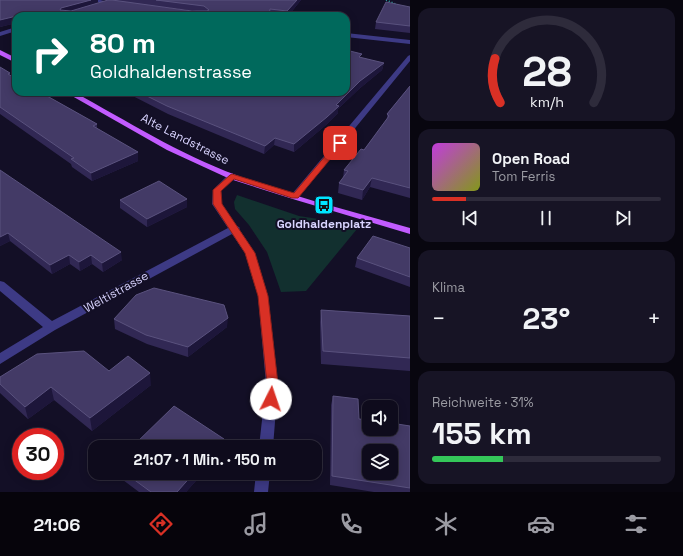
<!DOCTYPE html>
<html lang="de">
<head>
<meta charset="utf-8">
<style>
  body { margin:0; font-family:"Space Grotesk",sans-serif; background:#171425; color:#f1f3f6; height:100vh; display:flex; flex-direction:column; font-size:15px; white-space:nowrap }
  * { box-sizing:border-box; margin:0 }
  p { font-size:13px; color:#9b9ba3 }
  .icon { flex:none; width:22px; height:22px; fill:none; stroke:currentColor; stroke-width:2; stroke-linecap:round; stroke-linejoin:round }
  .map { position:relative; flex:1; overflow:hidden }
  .details { display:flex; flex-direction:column; gap:8px; padding:8px; background:#08060f; width:273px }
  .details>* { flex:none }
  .banner { position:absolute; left:12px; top:12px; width:338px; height:84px; border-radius:12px; box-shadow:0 2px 10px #0003,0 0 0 1px #2e2b3b; background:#00695c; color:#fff; overflow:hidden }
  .fabs { position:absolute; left:362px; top:400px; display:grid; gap:8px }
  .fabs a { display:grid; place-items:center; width:36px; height:36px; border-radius:8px; background:#0e0b1c; box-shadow:0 2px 10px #0003,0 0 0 1px #2e2b3b; font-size:20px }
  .speed { position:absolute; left:12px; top:428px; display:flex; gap:8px; font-size:20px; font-weight:700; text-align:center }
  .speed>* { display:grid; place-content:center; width:52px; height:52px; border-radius:50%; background:#0e0b1c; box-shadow:0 2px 10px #0003,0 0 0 1px #2e2b3b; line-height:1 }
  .speed .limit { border:6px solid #d22; background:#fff; color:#111 }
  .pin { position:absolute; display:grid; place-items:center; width:34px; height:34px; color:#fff; margin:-17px; border-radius:8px; box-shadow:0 2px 6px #0006 }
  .me { position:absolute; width:44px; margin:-22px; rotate:4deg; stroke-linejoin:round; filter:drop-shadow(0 0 3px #0008) }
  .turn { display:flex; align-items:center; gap:14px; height:84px; padding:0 12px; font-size:18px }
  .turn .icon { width:52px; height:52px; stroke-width:2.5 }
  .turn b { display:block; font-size:28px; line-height:34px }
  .big { font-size:30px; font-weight:600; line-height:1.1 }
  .details .card { flex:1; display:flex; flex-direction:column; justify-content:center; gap:6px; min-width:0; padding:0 14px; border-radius:12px; background:#171425 }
  .details .dial { align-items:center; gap:0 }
  .dial svg { height:104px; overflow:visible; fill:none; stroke:#2e2b3b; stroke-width:7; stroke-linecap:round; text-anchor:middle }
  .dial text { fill:#f1f3f6; stroke:none }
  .song { display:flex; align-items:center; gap:12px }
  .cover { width:48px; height:48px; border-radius:6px; background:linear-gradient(135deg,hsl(290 70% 55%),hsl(70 70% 35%)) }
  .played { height:4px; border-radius:2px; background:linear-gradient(90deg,#d93025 15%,#2e2b3b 15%) }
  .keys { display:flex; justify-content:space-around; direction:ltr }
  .heat { display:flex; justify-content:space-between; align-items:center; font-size:22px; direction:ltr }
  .charge { height:6px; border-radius:3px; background:linear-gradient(90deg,#34c759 31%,#2e2b3b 0) }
  .trip { position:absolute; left:88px; top:440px; width:234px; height:40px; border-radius:12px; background:#0e0b1c; box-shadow:0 2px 10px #0003,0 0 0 1px #2e2b3b; font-weight:600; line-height:40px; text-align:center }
  .tab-bar { display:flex; height:64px; justify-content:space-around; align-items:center; background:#06040b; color:#9b9ba3 }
  .tab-bar .icon { width:28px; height:28px }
  .tab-bar .selected { color:#d93025 }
  .tab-bar b { font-size:18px; color:#f1f3f6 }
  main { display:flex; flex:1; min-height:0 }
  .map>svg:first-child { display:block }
  .green { fill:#12302f }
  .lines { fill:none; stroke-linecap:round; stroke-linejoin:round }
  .path { stroke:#2fb8b0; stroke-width:1.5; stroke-dasharray:1 2; stroke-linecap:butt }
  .minor { fill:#3d3a85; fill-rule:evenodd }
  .major { fill:#c25bff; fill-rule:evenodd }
  .wall { fill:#312854; fill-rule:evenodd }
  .shaded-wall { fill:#1d163a }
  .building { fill:#433a66; stroke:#5a527e; fill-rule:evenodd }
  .route { fill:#d93025; stroke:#8d1f18 }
  .labels { text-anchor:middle; stroke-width:4; stroke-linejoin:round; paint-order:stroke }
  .street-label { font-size:12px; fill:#d9d4ff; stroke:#130f26 }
  .poi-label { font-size:12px; font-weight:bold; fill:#d9d4ff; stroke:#130f26 }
</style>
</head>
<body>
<main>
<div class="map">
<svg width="410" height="492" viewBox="0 0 410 492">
  <rect width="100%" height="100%" fill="#130f26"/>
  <path class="green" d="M237,195l62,21 26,4 32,9 -51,62 -25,1 -14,-40 -18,-27 -14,-16 -1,-7z"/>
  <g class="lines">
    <path class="path" d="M386,0l12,5"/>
    <path class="minor" d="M87,0h13l19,4 -3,2z
      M16,27v4l-16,5v-4z
      M346,33l64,7v4l-64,-7z
      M410,55v6l-112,137h-6l-2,-2 2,-2 116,-138z
      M232,173l4,3 -15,15 1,13 14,21 4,3 -1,1 16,24 13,43 10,88 -5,63h-14l7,-63 -8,-88 -13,-43 -13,-19 -177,96 -55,34v-11l43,-26 -43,-36v-10l4,1 48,39 176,-93 -16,-24 1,-14 16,-16z
      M256,473h14l-2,19h-14z"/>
    <path class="major" d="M0,50l16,8v5l-16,-8z
      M65,92h9c53,29 105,62 162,83 57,22 116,36 174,53v6l-114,-34 -66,-21 -63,-29z"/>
  </g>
  <path class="wall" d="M0,0h98v3l10,-3h193l-13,16 -18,-1 -254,1v7l-16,4zM154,6l42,5h-4z
    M410,7v26l-35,-4 1,-7z
    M362,58l22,5 -2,7 -23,19 -21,20v4l-12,12 -32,27 -20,-7 -10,9 -96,-40 -43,-22h221z
    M0,67l10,6v2l87,49v4l41,33 -46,20 -20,-14 -1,-3 -71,-50z
    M410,86v112l-40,-11 -8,13 -24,-7 1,-10 4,-5 1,-8 20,-20 23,-31v-5z
    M0,170l122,90 -19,12 -11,-8 -12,7 -10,-7 -18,10 -42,-33 -10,5z
    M120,200l67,7 -40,20 -27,-19z
    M410,248v39l-55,-20 2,-9z
    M321,310l89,6v55l-89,-7 -1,-42z
    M114,319l113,8 -39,30 -41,-13 -32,-15z
    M109,371l42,14 -59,46 -38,-31 -26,19 -28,-26v-16z
    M333,396l26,23 51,7v66h-36l-44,-7 1,-80z
    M115,473h88l-17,19h-47l-24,-18z"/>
  <path class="shaded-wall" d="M91,0h7v4l-36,11 -2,-5 1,-2z
    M297,0h4l-13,16h-1v-5z
    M25,14v2h-9z
    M16,16v7l-16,4v-7z
    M384,63l-2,7 -23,19 -21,20v4l-12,12 -32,27v-8l66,-63z
    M275,138l-1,7 -10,9 1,-8z
    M138,152v9l-46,20 -1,-8z
    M372,178l-2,9 -8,13 1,-10z
    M187,199v8l-40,20v-8z
    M8,233l2,8 -10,5v-9z
    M121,252l1,8 -19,12 -1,-9z
    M69,255l1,9 -18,10 -2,-9z
    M91,255l1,9 -12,7 -1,-9z
    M228,318l-1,9 -39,30v-10z
    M150,373l1,12 -59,46 -2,-13z
    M51,387l3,13 -26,19 -3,-12z
    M224,439v8h-7z
    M194,473h9l-17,19h-9z"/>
  <path class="building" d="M0,0h91l-30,8 -1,2 11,1 37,-11h4l80,11h15l2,-1 -5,-4 -48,-6h141l-10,11 -17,-2 -1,7h-245l1,-2 -25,6z
    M386,2l24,5v19l-34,-4z
    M346,50l16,4 -3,3 25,6 -24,18 -24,24 3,1 -12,11 -33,27 -19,-6 -10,8 -98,-40 -28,-14h207z
    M0,67l10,6 -2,1 8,5v13h24l57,32 -4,2 45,26 -47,21 -20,-14 3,-1 -74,-51z
    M410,86v102l-38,-10 -9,12 -24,-7 9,-12 -4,-1 17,-21 3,1 25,-34 -2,-2z
    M0,170l121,82 -19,11 -11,-8 -12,7 -10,-7 -19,10 -42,-32 -8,4z
    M159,181l28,18 -40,20 -27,-19z
    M373,236l37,12v29l-53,-19z
    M154,288l70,17 4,13 -40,29 -42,-12 -32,-16 22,-24z
    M321,310l89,6v42l-87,-7z
    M84,351l25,20 19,-15 22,17 -60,45 -39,-31 -26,20 -25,-23v-7l37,-23z
    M333,396l25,3 1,20 10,1v9h22v-6l19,3v62l-78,-12zM369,451h22v22h-22z
    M174,406l50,33 -7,8h-85z
    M125,473h69l-17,19h-26z"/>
  <path class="route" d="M340,141l2,1v3l-44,53h-6l-58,-19 -13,12 1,13 33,49 13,43 10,88 -3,19 -4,1 -4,-1 -2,-4 2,-15 -9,-88 -13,-43 -32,-49v-14l17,-15 2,-1 62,19 43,-51z"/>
  <defs>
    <g id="bus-square" transform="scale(1)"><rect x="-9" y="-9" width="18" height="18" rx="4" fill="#00e5ff" stroke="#130f26"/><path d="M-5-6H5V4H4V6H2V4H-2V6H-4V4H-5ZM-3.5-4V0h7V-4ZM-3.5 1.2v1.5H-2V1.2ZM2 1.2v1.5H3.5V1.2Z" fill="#111"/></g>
  </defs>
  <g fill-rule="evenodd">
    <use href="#bus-square" x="324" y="205"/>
  </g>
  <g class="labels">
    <g class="street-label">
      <text transform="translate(185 139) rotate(27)" y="4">Alte Landstrasse</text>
      <text transform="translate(116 292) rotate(-29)" y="4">Weltistrasse</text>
    </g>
    <g class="poi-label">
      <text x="324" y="228">Goldhaldenplatz</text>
    </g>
  </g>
</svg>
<div class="fabs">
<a><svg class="icon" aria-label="sound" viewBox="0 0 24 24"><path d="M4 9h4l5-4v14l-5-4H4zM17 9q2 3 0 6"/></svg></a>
<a><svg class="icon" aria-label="layers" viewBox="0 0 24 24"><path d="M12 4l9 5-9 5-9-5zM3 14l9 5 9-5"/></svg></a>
</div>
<div class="speed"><div class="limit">30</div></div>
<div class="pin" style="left:340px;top:143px;background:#d93025"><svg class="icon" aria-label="arrive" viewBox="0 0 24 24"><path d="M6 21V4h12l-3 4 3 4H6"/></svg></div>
<svg class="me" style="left:271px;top:399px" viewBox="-20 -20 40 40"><circle r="19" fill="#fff"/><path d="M0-13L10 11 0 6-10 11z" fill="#d93025"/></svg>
<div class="trip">21:07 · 1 Min. · 150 m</div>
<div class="banner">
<div class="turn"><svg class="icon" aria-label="right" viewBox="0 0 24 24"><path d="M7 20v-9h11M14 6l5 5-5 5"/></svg><div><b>80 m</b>Goldhaldenstrasse</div></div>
</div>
</div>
<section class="details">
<div class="card dial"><svg viewBox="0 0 100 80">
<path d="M14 69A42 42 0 1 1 86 69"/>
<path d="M14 69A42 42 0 0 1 10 35" stroke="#d93025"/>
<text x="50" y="56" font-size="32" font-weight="700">28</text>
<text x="50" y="72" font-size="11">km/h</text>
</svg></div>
<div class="card">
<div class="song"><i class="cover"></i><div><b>Open Road</b><p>Tom Ferris</p></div></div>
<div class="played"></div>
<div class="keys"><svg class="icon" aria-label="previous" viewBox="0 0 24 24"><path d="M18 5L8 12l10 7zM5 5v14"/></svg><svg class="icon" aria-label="pause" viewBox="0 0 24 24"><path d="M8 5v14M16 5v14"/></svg><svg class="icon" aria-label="next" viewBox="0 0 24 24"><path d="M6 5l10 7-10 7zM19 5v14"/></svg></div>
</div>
<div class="card"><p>Klima</p>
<div class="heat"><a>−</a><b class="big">23°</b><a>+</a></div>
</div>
<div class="card"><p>Reichweite · 31%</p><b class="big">155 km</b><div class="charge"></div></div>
</section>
</main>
<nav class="tab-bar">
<b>21:06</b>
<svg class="icon selected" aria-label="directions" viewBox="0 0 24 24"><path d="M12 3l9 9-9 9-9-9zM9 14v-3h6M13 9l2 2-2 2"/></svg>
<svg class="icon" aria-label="music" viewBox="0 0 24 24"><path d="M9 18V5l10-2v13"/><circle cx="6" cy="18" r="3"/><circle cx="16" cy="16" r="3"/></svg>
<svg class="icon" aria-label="phone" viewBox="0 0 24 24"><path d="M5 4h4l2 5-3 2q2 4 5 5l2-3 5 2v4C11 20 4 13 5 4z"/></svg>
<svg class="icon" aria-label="climate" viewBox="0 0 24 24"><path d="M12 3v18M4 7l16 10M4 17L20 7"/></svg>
<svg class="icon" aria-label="car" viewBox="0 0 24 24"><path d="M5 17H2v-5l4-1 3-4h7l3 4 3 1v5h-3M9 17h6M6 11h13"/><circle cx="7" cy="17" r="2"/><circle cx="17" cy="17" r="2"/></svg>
<svg class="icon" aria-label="filters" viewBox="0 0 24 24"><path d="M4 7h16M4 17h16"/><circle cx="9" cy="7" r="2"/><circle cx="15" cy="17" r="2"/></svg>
</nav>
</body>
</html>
